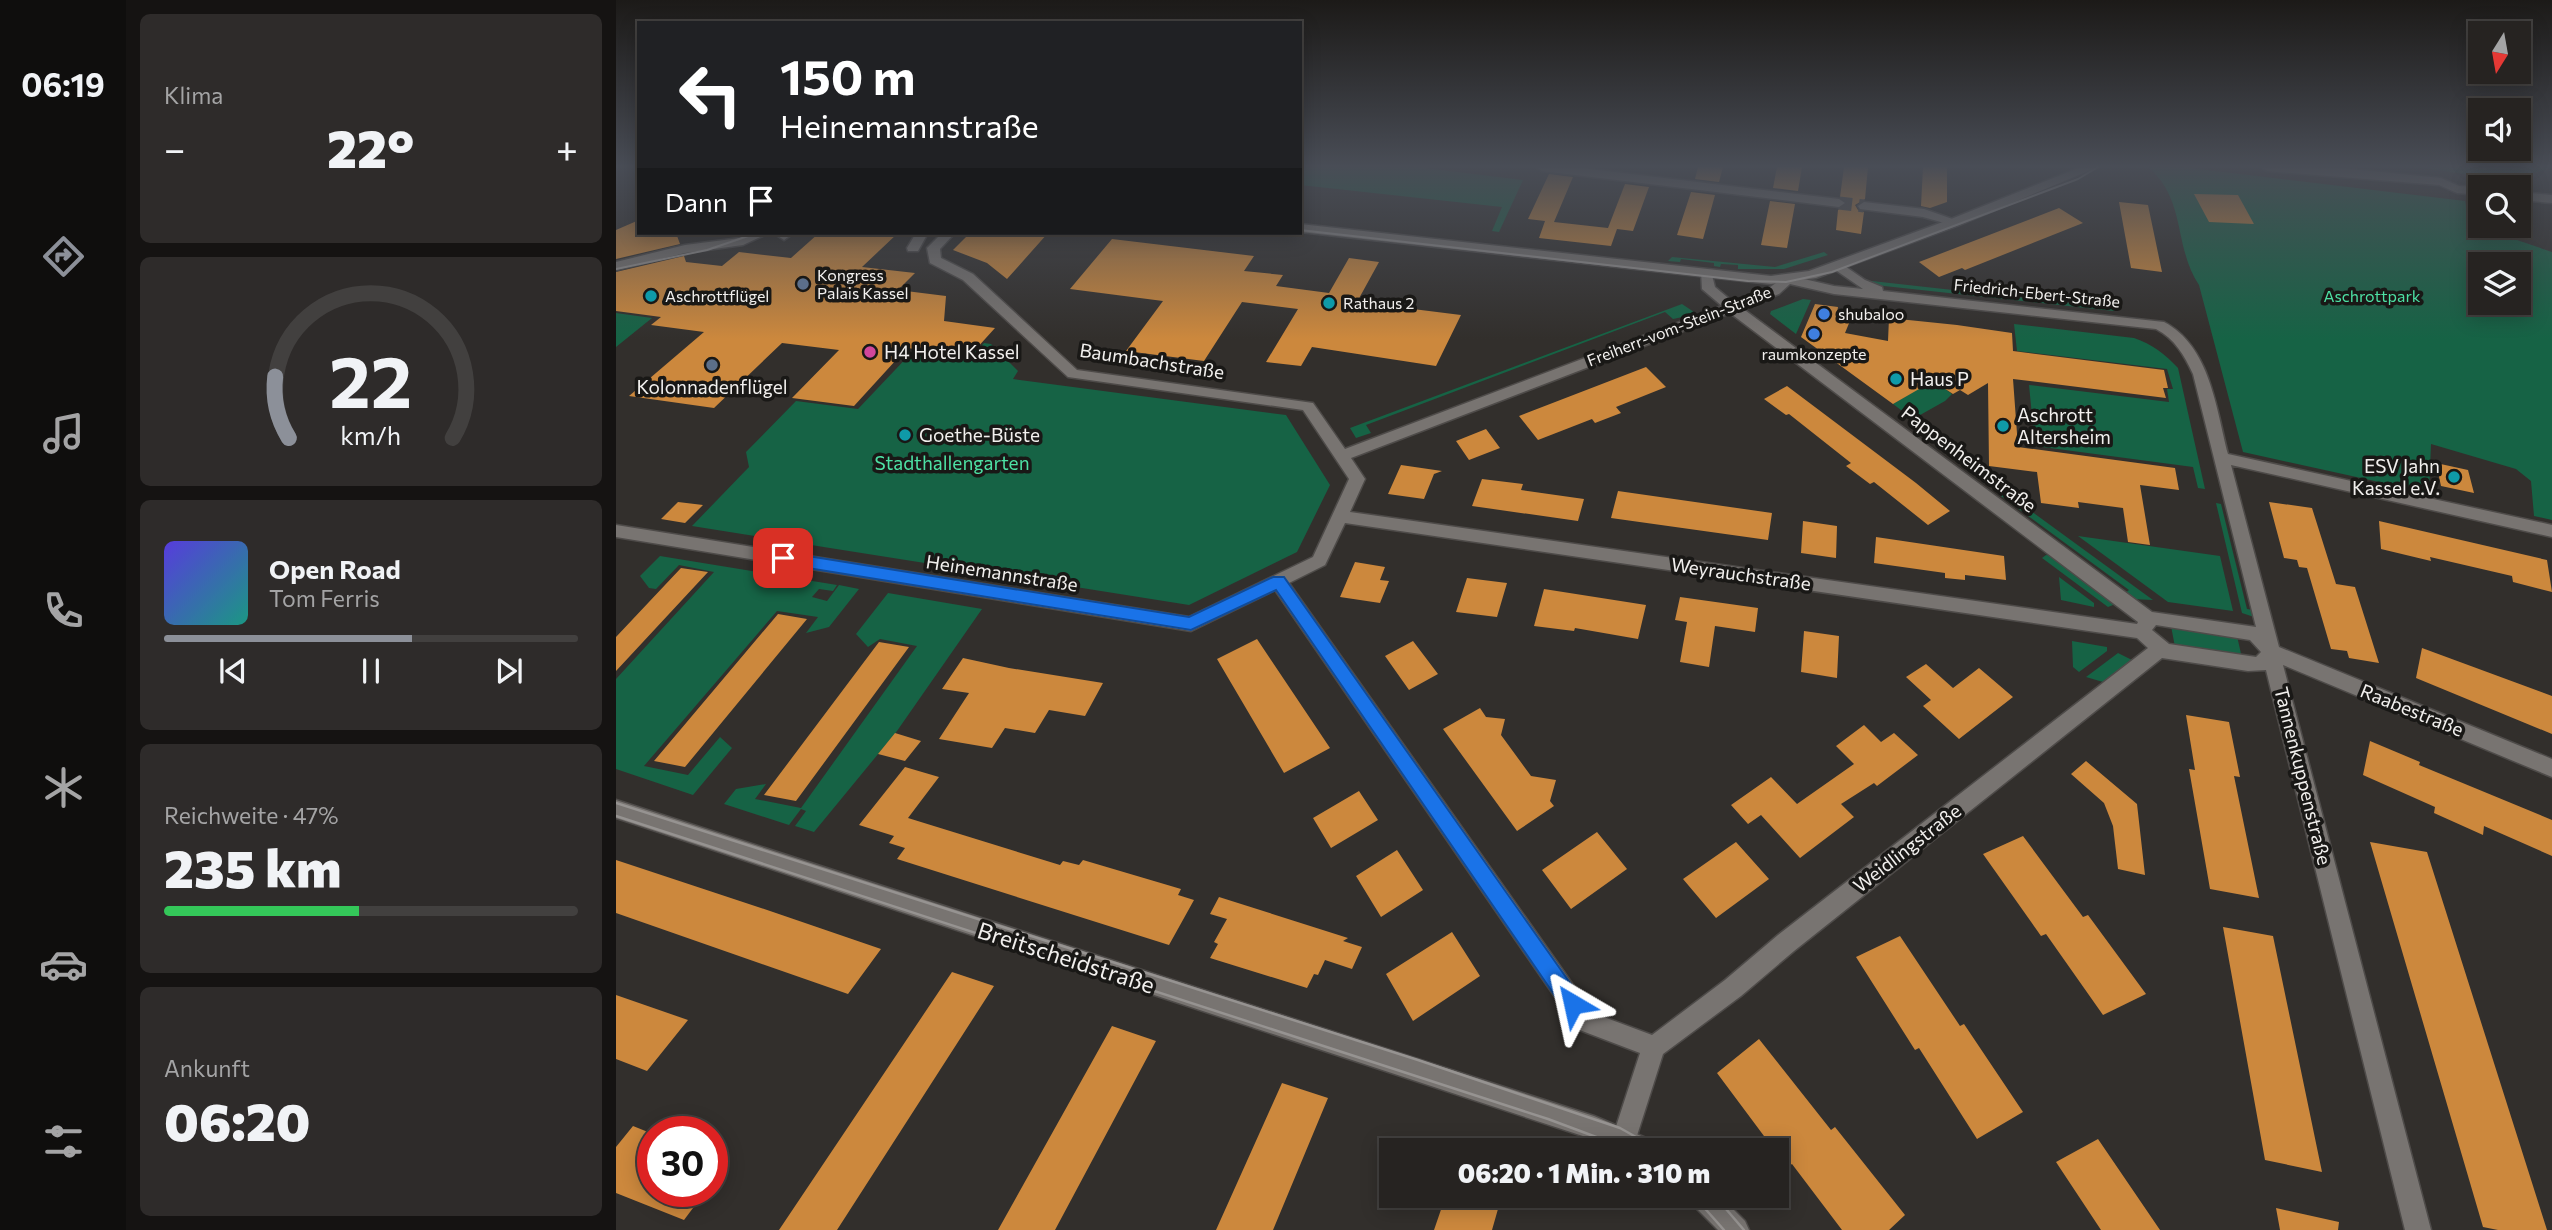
<!DOCTYPE html>
<html lang="de">
<head>
<meta charset="utf-8">
<style>
  body { margin:0; font-family:Commissioner,sans-serif; background:#2e2b2a; color:#f1f3f6; height:100vh; display:flex; flex-direction:column; font-size:26px; white-space:nowrap }
  * { box-sizing:border-box; margin:0 }
  p { font-size:23px; color:#a4a4a5 }
  .icon { flex:none; width:38px; height:38px; fill:none; stroke:currentColor; stroke-width:2; stroke-linecap:round; stroke-linejoin:round }
  .map { position:relative; flex:1; overflow:hidden }
  .drawer { display:flex; flex-direction:column; gap:14px; padding:14px; background:#151312; width:490px }
  .drawer>* { flex:none }
  .banner { position:absolute; left:21px; top:21px; width:665px; height:214px; border-radius:0px; box-shadow:0 4px 18px #0003,0 0 0 2px #42403f; background:#202124; color:#fff; overflow:hidden }
  .needle { width:46px; rotate:191deg }
  .controls { position:absolute; left:1852px; top:21px; display:grid; gap:14px }
  .controls a { display:grid; place-items:center; width:63px; height:63px; border-radius:0px; background:#262321; box-shadow:0 4px 18px #0003,0 0 0 2px #42403f; font-size:35px }
  .speed { position:absolute; left:21px; top:1116px; display:flex; gap:14px; font-size:35px; font-weight:700; text-align:center }
  .speed>* { display:grid; place-content:center; width:91px; height:91px; border-radius:50%; background:#262321; box-shadow:0 4px 18px #0003,0 0 0 2px #42403f; line-height:1 }
  .speed .limit { border:10px solid #d22; background:#fff; color:#111 }
  .pin { position:absolute; display:grid; place-items:center; width:60px; height:60px; color:#fff; margin:-30px; border-radius:14px; box-shadow:0 4px 10px #0006 }
  .me { position:absolute; width:77px; margin:-38px; rotate:324deg; stroke-linejoin:round; filter:drop-shadow(0 0 5px #0008) }
  .turn { display:flex; align-items:center; gap:24px; height:147px; padding:0 28px; font-size:32px }
  .turn .icon { width:91px; height:91px; stroke-width:2.5 }
  .turn b { display:block; font-size:49px; line-height:60px }
  .then { display:flex; align-items:center; height:66px; padding:0 28px; background:#0003; gap:14px; font-size:26px }
  .big { font-size:52px; font-weight:800; line-height:1.1 }
  .drawer .widget { flex:1; display:flex; flex-direction:column; justify-content:center; gap:10px; min-width:0; padding:0 24px; border-radius:10px; background:#2e2b2a }
  .drawer .dial { align-items:center; gap:0 }
  .dial svg { height:182px; overflow:visible; fill:none; stroke:#42403f; stroke-width:7; stroke-linecap:round; text-anchor:middle }
  .dial text { fill:#f1f3f6; stroke:none }
  .song { display:flex; align-items:center; gap:21px }
  .cover { width:84px; height:84px; border-radius:10px; background:linear-gradient(135deg,hsl(250 70% 55%),hsl(170 70% 35%)) }
  .played { height:7px; border-radius:4px; background:linear-gradient(90deg,#8c9099 60%,#42403f 60%) }
  .keys { display:flex; justify-content:space-around; direction:ltr }
  .heat { display:flex; justify-content:space-between; align-items:center; font-size:38px; direction:ltr }
  .charge { height:10px; border-radius:5px; background:linear-gradient(90deg,#34c759 47%,#42403f 0) }
  .trip { position:absolute; left:763px; top:1138px; width:410px; height:70px; border-radius:0px; background:#262321; box-shadow:0 4px 18px #0003,0 0 0 2px #42403f; font-weight:800; line-height:70px; text-align:center }
  main { display:flex; flex:1; min-height:0 }
  .dock { display:flex; flex-direction:column; width:126px; justify-content:space-around; align-items:center; background:#0f0e0d; color:#a4a4a5 }
  .dock .icon { width:49px; height:49px }
  .dock .on { color:#8c9099 }
  .dock b { font-size:32px; color:#f1f3f6 }
  .map>svg:first-child { display:block }
  .green { fill:#166345; fill-rule:evenodd }
  .building { fill:#cc883d }
  .lines { fill:none; stroke-linecap:round; stroke-linejoin:round }
  .street-tunnel { stroke:#4f4c49; stroke-width:13; stroke-dasharray:13 7; stroke-linecap:butt }
  .street-casing { stroke:#4e4b49; stroke-width:3 }
  .secondary-casing { stroke:#4e4b49; stroke-width:3 }
  .street { fill:#787471; fill-rule:evenodd }
  .secondary { fill:#787471; fill-rule:evenodd }
  .tram-far1 { stroke:#969391; stroke-width:2 }
  .tram { stroke:#969391; stroke-width:2.5 }
  .route { fill:#1a73e8; stroke:#114b97; stroke-width:2 }
  .service-dot { fill:#5c6f8a; stroke:#191816; stroke-width:2.5 }
  .culture-dot { fill:#0f9aa8; stroke:#191816; stroke-width:2.5 }
  .shop-dot { fill:#3f7fe0; stroke:#191816; stroke-width:2.5 }
  .hotel-dot { fill:#d1479c; stroke:#191816; stroke-width:2.5 }
  .labels { text-anchor:middle; stroke-width:7; stroke-linejoin:round; paint-order:stroke }
  .far-poi-label { font-size:16px; fill:#f2f0ee; stroke:#191816; text-anchor:start }
  .far-street-label { font-size:16px; fill:#f2f0ee; stroke:#191816 }
  .far-park-label { font-size:16px; fill:#4de1a4; stroke:#191816 }
  .poi-label { font-size:19px; fill:#f2f0ee; stroke:#191816; text-anchor:start }
  .street-label { font-size:19px; fill:#f2f0ee; stroke:#191816 }
  .park-label { font-size:19px; fill:#4de1a4; stroke:#191816 }
  .near-street-label { font-size:23px; fill:#f2f0ee; stroke:#191816 }
</style>
</head>
<body>
<main>
<nav class="dock">
<b>06:19</b>
<svg class="icon on" aria-label="directions" viewBox="0 0 24 24"><path d="M12 3l9 9-9 9-9-9zM9 14v-3h6M13 9l2 2-2 2"/></svg>
<svg class="icon" aria-label="music" viewBox="0 0 24 24"><path d="M9 18V5l10-2v13"/><circle cx="6" cy="18" r="3"/><circle cx="16" cy="16" r="3"/></svg>
<svg class="icon" aria-label="phone" viewBox="0 0 24 24"><path d="M5 4h4l2 5-3 2q2 4 5 5l2-3 5 2v4C11 20 4 13 5 4z"/></svg>
<svg class="icon" aria-label="climate" viewBox="0 0 24 24"><path d="M12 3v18M4 7l16 10M4 17L20 7"/></svg>
<svg class="icon" aria-label="car" viewBox="0 0 24 24"><path d="M5 17H2v-5l4-1 3-4h7l3 4 3 1v5h-3M9 17h6M6 11h13"/><circle cx="7" cy="17" r="2"/><circle cx="17" cy="17" r="2"/></svg>
<svg class="icon" aria-label="filters" viewBox="0 0 24 24"><path d="M4 7h16M4 17h16"/><circle cx="9" cy="7" r="2"/><circle cx="15" cy="17" r="2"/></svg>
</nav>
<section class="drawer">
<div class="widget"><p>Klima</p>
<div class="heat"><a>−</a><b class="big">22°</b><a>+</a></div>
</div>
<div class="widget dial"><svg viewBox="0 0 100 80">
<path d="M14 69A42 42 0 1 1 86 69"/>
<path d="M14 69A42 42 0 0 1 8 42" stroke="#8c9099"/>
<text x="50" y="56" font-size="32" font-weight="700">22</text>
<text x="50" y="72" font-size="11">km/h</text>
</svg></div>
<div class="widget">
<div class="song"><i class="cover"></i><div><b>Open Road</b><p>Tom Ferris</p></div></div>
<div class="played"></div>
<div class="keys"><svg class="icon" aria-label="previous" viewBox="0 0 24 24"><path d="M18 5L8 12l10 7zM5 5v14"/></svg><svg class="icon" aria-label="pause" viewBox="0 0 24 24"><path d="M8 5v14M16 5v14"/></svg><svg class="icon" aria-label="next" viewBox="0 0 24 24"><path d="M6 5l10 7-10 7zM19 5v14"/></svg></div>
</div>
<div class="widget"><p>Reichweite · 47%</p><b class="big">235 km</b><div class="charge"></div></div>
<div class="widget"><p>Ankunft</p><b class="big">06:20</b></div>
</section>
<div class="map">
<svg width="1936" height="1230" viewBox="0 0 1936 1230">
  <rect width="100%" height="100%" fill="#322f2c"/>
  <path class="green" d="M684,167h116l107,13 -24,52 -7,-1 10,-24 -202,-22z
    M1532,167h33l284,34 5,23 82,28v268l-18,-4 -3,-35 -15,-12 -85,-25 -2,49 -186,-41 -44,-167c-26,-39 -12,-85 -51,-118zM1864,264h38v39h-38z
    M1807,167h129c-31,15 -96,8 -129,0z
    M1208,252l4,3 -44,14h-46v-4l-17,-1 -1,3 -6,-1v-3l-33,-4 -1,3 -12,-1 4,-4 103,10z
    M1247,280l253,28 -2,3 -239,-26z
    M1187,299l8,1 -15,34 -26,-20 1,-3z
    M1066,304l15,10 -24,5 -8,-7 -299,113 5,8 -15,5 -6,-10z
    M0,313l36,5 -36,29z
    M1398,324l120,14c18,6 31,16 44,30l27,121 -7,-1 -5,-21 -158,-21 -6,-61 140,17 -2,-13h6l-6,-20 -150,-18z
    M368,343l7,1 27,27 -5,8 273,36 44,70 -33,67 -108,53 -497,-79 57,-59 -3,-15 50,-51 62,8 55,-58 47,6 8,-8 10,1z
    M1317,380l19,14 -7,7 -32,18 -20,-15z
    M1385,489l152,111 -21,-1 -7,-6 4,-3 -128,-94z
    M1600,503l5,1 26,105 6,1 1,7 -12,-4z
    M1462,536l142,20 13,55 -65,-9z
    M1430,555l9,1 63,47 -10,4 -66,-49z
    M44,556l177,29 -4,6 -14,-2 -7,8 15,4 12,-16 20,4 -30,38 -23,6 12,-16 -41,-6 -133,155 44,9 32,-38 12,11 -39,47 -77,-26v-90l98,-107 -35,-7 -23,24 -7,-1 -9,-12z
    M1443,577l35,26v4l-33,-7z
    M272,593l94,16 -85,122 -83,101 -19,-6 11,-15 -5,-2 -12,16 -65,-21 12,-15 30,-5 -11,15 46,9 116,-162 -37,-7 -12,8 -12,-13z
    M1555,626l66,10 5,22 -67,-11z
    M1456,641l35,6v4l-28,21 -6,-5z
    M1502,653l14,7 -29,22 -17,-5z"/>
  <path class="building" d="M1082,167h25l-4,15 -24,-3z
    M1161,167h25l-4,24 -25,-3z
    M1228,167h24l-3,32 -10,6 3,5 6,2 -3,22 -25,-4 2,-20 9,-6 -7,-7z
    M1307,167h24v35l-17,6 -9,-2z
    M933,174l24,3 -19,45 54,6 17,-44 24,3 -16,44 -16,-2 -6,17 -72,-8 6,-17 -17,-2z
    M1075,192l24,3 -12,44 -26,-4z
    M1578,194l44,1 16,29 -45,-2z
    M1154,201l25,3 -8,44 -26,-3z
    M1503,202l29,3 14,67 -31,-4z
    M1443,208l24,15 -118,47 -3,-2 -23,9 -20,-15z
    M23,220v13h37l4,11 -64,15v-29z
    M203,233h79l-36,34 53,6 -17,17 48,6 -2,25 51,7 -19,21 -9,-2 -7,8 -53,-7 -53,58 -62,-8 47,-48 -57,-7 -68,65 -85,-12 75,-64 -53,-7 10,-8 -45,-6v-39l68,-16 2,6 36,4 17,-14 52,6z
    M354,233h78l-41,46 -20,-16 -34,-13z
    M496,239l142,17 -10,15 39,4 -7,11 53,7 20,-35 30,4 -22,40 104,13 -25,51 -124,-19 -11,19 -35,-4 32,-53 -56,-7 -38,59 -78,-10 37,-50 -93,-12z
    M1199,304l23,3 -1,6 15,3 -7,17 43,8 1,-23 68,7 55,8 1,18 151,19 4,18h-5l3,10 -153,-19 5,68 157,21 4,22 -39,-5 10,60 -22,-3 -5,-34 -45,-6 1,6 -38,-5 -4,-31 -48,-6 -1,-83 -20,12 -8,-5 -7,4 -20,-13 -40,23 -92,-67z
    M1030,367l20,20 -50,20 5,6 -26,10 -3,-4 -54,21 -19,-24z
    M1171,386l129,97 34,28 -22,14 -54,-43 -4,2 -24,-18 5,-3 -62,-49 -3,1 -22,-16z
    M870,429l14,19 -31,12 -13,-19z
    M1820,463l32,7 6,23 -33,-7z
    M785,465l41,6 -8,3 -10,25 -36,-5z
    M866,479l41,5 -2,6 63,9 -6,22 -106,-15z
    M1002,491l154,22 -4,27 -157,-22z
    M62,502l25,3 -18,18 -24,-4z
    M1653,502l43,6 24,76 19,3 24,76 -30,-5 -2,-7 -16,-2 -24,-81 -8,-1 -2,-7 -13,-2z
    M1187,521l34,5 -1,32 -35,-5z
    M1763,521l168,39 5,32 -39,-10 -1,-6 -82,-19 1,4 -50,-12z
    M1260,537l128,19 2,24 -41,-5v5l-20,-2v-5l-71,-10z
    M739,562l30,5 -5,13 9,1 -9,22 -40,-6z
    M65,568l27,4 -92,99v-34z
    M851,578l40,5 -10,34 -41,-5z
    M928,589l102,16 -8,34 -63,-11 -1,3 -40,-5z
    M1064,597l78,11 -3,24 -40,-6 -6,41 -29,-5 7,-40 -12,-2z
    M162,614l29,5 -122,148 -31,-6z
    M1188,631l35,5 -2,42 -36,-6z
    M641,639l73,109 -46,25 -67,-114z
    M797,641l25,33 -29,16 -24,-34z
    M263,642l30,5 -113,154 -32,-6z
    M1806,648l130,48v38l-136,-56z
    M347,658l46,10 94,15 -18,33 -36,-6 -14,23 -30,-5 -13,20 -53,-9 30,-46 -27,-4z
    M1310,664l27,24 26,-20 34,29 -54,42 -36,-33 8,-6 -25,-23z
    M864,708l6,9 19,2 -4,16 30,41 25,4 -6,21 4,5 -37,25 -74,-102z
    M1570,715l43,7 11,55 -6,-1 25,122 -49,-9 -21,-120 6,1z
    M1248,725l17,17 13,-9 24,22 -41,31 -3,-3 -33,21 13,13 -54,41 -39,-43 -13,9 -17,-19 40,-28 26,27 57,-40 -18,-18z
    M279,733l26,8 -16,20 -27,-7z
    M1754,741l50,21 -1,3 133,55v36l-68,-30 -1,9 -49,-22 1,-6 -72,-32z
    M1470,761l51,43 8,71 -27,-6 -5,-43 -9,-23 -33,-29z
    M289,767l34,10 -31,41 152,47 3,-4 16,4 4,-5 98,29 -3,6 16,5 -25,45 -272,-86 8,-11 -16,-5 5,-7 -35,-11z
    M743,791l19,29 -47,28 -18,-30z
    M981,832l30,37 -56,40 -29,-39z
    M1407,836l60,81 5,-2 58,79 -43,21 -57,-81 -5,2 -58,-82z
    M1120,842l33,37 -53,39 -33,-39z
    M1754,842l57,10 120,378h-49l-15,-3z
    M781,850l26,40 -42,27 -25,-41z
    M0,860l157,52 108,37 -33,45 -232,-81z
    M603,897l129,41 -5,3 19,6 -10,22 -27,-9 -7,15 -4,-1 -7,14 -97,-30 8,-14 -4,-2 13,-23 -17,-5z
    M1607,927l50,9 49,236 -57,-12z
    M836,932l28,44 -67,45 -27,-47z
    M1284,936l60,90 4,-2 59,88 -46,27 -58,-91 -4,2 -59,-93z
    M336,972l42,14 -157,244h-58z
    M0,995l72,25 -41,51 -31,-12z
    M496,1026l44,15 -101,189h-57z
    M1143,1039l72,91 4,-3 70,88 -16,15h-47l-50,-66 -5,3 -70,-94z
    M666,1083l46,15 -55,132h-57z
    M17,1126l20,8v58h52l-21,28 -68,-27v-46z
    M1482,1139l62,91h-59l-45,-68z
    M830,1195h56l-10,35h-58z
    M1660,1208l63,14 -1,8h-58z"/>
  <g class="lines">
    <path class="street-tunnel" d="M1223,203l25,3"/>
    <g class="street-casing">
      <path id="street" d="M920,167h37l266,32 6,4 -6,4 -297,-36z
        M1645,167h70l110,11 18,8 21,1v8l-23,-2 -18,-8 -172,-14z
        M1902,192l34,3v8l-34,-3z
        M1248,202l60,7 37,13 -6,4 -32,-9 -63,-8 -2,-3z
        M137,233h16l-26,12 -58,8 -69,17v-8l69,-17 55,-7z
        M164,233h14l-10,7 -6,-4z
        M300,233h12l-10,18h-10l-1,-3z
        M326,233h13l-15,16 1,9 32,16 104,96 236,33 32,46 377,-143 -20,-17 -1,-18h10l4,16 18,15 36,-14 18,-13 47,11 29,3 -29,-20v-6l5,-1 26,18 17,7 1,4 281,31c46,24 52,86 64,132l324,71v12l-321,-72 48,182 273,112v18l-269,-112 148,565h-26l-139,-560 -18,1 -86,-13 -368,293 -53,45 -78,58 -30,94 -6,2 -12,-2 -3,-9 28,-86 -63,-24 -302,-439 -84,41 -575,-94v-12l573,92 124,-60 36,-78 -46,-69 -235,-33 -105,-97 -33,-17 -3,-15zM1174,284l44,10 322,35c19,10 28,26 37,45l63,253 -104,-15 -410,-304 37,-14zM1114,313l408,309 -1,2 -787,-112 15,-33 -14,-21zM729,523l792,115 11,10 -370,287 -53,45 -73,55 -59,-22 -304,-430 36,-18zM1540,625l94,15 11,12 -5,5 -87,-13 -17,-14z"/>
    </g>
    <g class="secondary-casing">
      <path id="secondary" d="M1465,167h17l-139,58 -143,53 -45,6 -471,-52v-8l471,52 38,-5 142,-52z
        M0,800l978,316 59,25 3,9h-41l-23,-11 -976,-321z
        M1073,1195h30l26,26 4,9h-31l-26,-26z"/>
    </g>
    <use href="#street" class="street"/>
    <use href="#secondary" class="secondary"/>
    <path class="tram-far1" d="M684,230l448,51 38,1 46,-10 246,-93 20,-12
      M0,269l91,-19 50,-17"/>
    <path class="tram" d="M0,803l802,257 202,68 39,22
      M0,816l932,303 83,31
      M1077,1195l31,35
      M1098,1195l30,35"/>
  </g>
  <linearGradient id="sky" x2="0" y2="1"><stop stop-color="#1c1a18"/><stop offset="0.49" stop-color="#494d56"/><stop offset="1" stop-color="#494d56" stop-opacity="0"/></linearGradient>
  <rect width="1936" height="339" fill="url(#sky)"/>
  <path class="route" d="M167,552l406,65 84,-40h11l296,420 3,7 -3,8 -7,3 -7,-3 -290,-422 -85,40 -408,-66 -8,-6z"/>
  <g class="service-dot">
    <circle cx="187" cy="284" r="7"/>
    <circle cx="96" cy="365" r="7"/>
  </g>
  <g class="culture-dot">
    <circle cx="35" cy="296" r="7"/>
    <circle cx="713" cy="303" r="7"/>
    <circle cx="1280" cy="379" r="7"/>
    <circle cx="1387" cy="426" r="7"/>
    <circle cx="289" cy="435" r="7"/>
    <circle cx="1838" cy="477" r="7"/>
  </g>
  <g class="shop-dot">
    <circle cx="1208" cy="314" r="7"/>
    <circle cx="1198" cy="334" r="7"/>
  </g>
  <circle class="hotel-dot" cx="254" cy="352" r="7"/>
  <g class="labels">
    <g class="far-poi-label">
      <text x="201" y="281">Kongress<tspan x="201" dy="18">Palais Kassel</tspan></text>
      <text x="49" y="302">Aschrottflügel</text>
      <text x="727" y="309">Rathaus 2</text>
      <text x="1222" y="320">shubaloo</text>
      <text x="1198" y="360" text-anchor="middle">raumkonzepte</text>
    </g>
    <g class="far-street-label">
      <text transform="translate(1421 293) rotate(6)" y="6">Friedrich-Ebert-Straße</text>
      <text transform="translate(1063 326) rotate(-21)" y="6">Freiherr-vom-Stein-Straße</text>
    </g>
    <g class="far-park-label">
      <text x="1756" y="302">Aschrottpark</text>
    </g>
    <g class="poi-label">
      <text x="268" y="359">H4 Hotel Kassel</text>
      <text x="1294" y="386">Haus P</text>
      <text x="96" y="394" text-anchor="middle">Kolonnadenflügel</text>
      <text x="1401" y="422">Aschrott<tspan x="1401" dy="22">Altersheim</tspan></text>
      <text x="303" y="442">Goethe-Büste</text>
      <text x="1824" y="473" text-anchor="end">ESV Jahn<tspan x="1824" dy="22">Kassel e.V.</tspan></text>
    </g>
    <g class="street-label">
      <text transform="translate(536 361) rotate(9)" y="7">Baumbachstraße</text>
      <text transform="translate(1353 459) rotate(37)" y="7">Pappenheimstraße</text>
      <text transform="translate(386 573) rotate(9)" y="7">Heinemannstraße</text>
      <text transform="translate(1125 574) rotate(8)" y="7">Weyrauchstraße</text>
      <text transform="translate(1796 710) rotate(22)" y="7">Raabestraße</text>
      <text transform="translate(1687 776) rotate(76)" y="7">Tannenkuppenstraße</text>
      <text transform="translate(1291 848) rotate(-38)" y="7">Weidlingstraße</text>
    </g>
    <g class="park-label">
      <text x="336" y="470">Stadthallengarten</text>
    </g>
    <g class="near-street-label">
      <text transform="translate(450 958) rotate(18)" y="8">Breitscheidstraße</text>
    </g>
  </g>
</svg>
<div class="controls">
<a><svg class="needle" viewBox="-14 -14 28 28"><path d="M0-13l5 13h-10z" fill="#e53935"/><path d="M0 13l5-13h-10z" fill="#a4a4a5"/></svg></a>
<a><svg class="icon" aria-label="sound" viewBox="0 0 24 24"><path d="M4 9h4l5-4v14l-5-4H4zM17 9q2 3 0 6"/></svg></a>
<a><svg class="icon" aria-label="search" viewBox="0 0 24 24"><circle cx="10" cy="10" r="6"/><path d="M15 15l6 6"/></svg></a>
<a><svg class="icon" aria-label="layers" viewBox="0 0 24 24"><path d="M12 4l9 5-9 5-9-5zM3 14l9 5 9-5"/></svg></a>
</div>
<div class="speed"><div class="limit">30</div></div>
<div class="pin" style="left:167px;top:558px;background:#d93025"><svg class="icon" aria-label="arrive" viewBox="0 0 24 24"><path d="M6 21V4h12l-3 4 3 4H6"/></svg></div>
<svg class="me" style="left:957px;top:1004px" viewBox="-20 -20 40 40"><path d="M0-17L14 15 0 8-14 15z" fill="#1a73e8" stroke="#fff" stroke-width="4"/></svg>
<div class="trip">06:20 · 1 Min. · 310 m</div>
<div class="banner">
<div class="turn"><svg class="icon" aria-label="left" viewBox="0 0 24 24"><path d="M17 20v-9H6M10 6l-5 5 5 5"/></svg><div><b>150 m</b>Heinemannstraße</div></div>
<div class="then">Dann<svg class="icon" aria-label="arrive" viewBox="0 0 24 24"><path d="M6 21V4h12l-3 4 3 4H6"/></svg></div>
</div>
</div>
</main>
</body>
</html>
